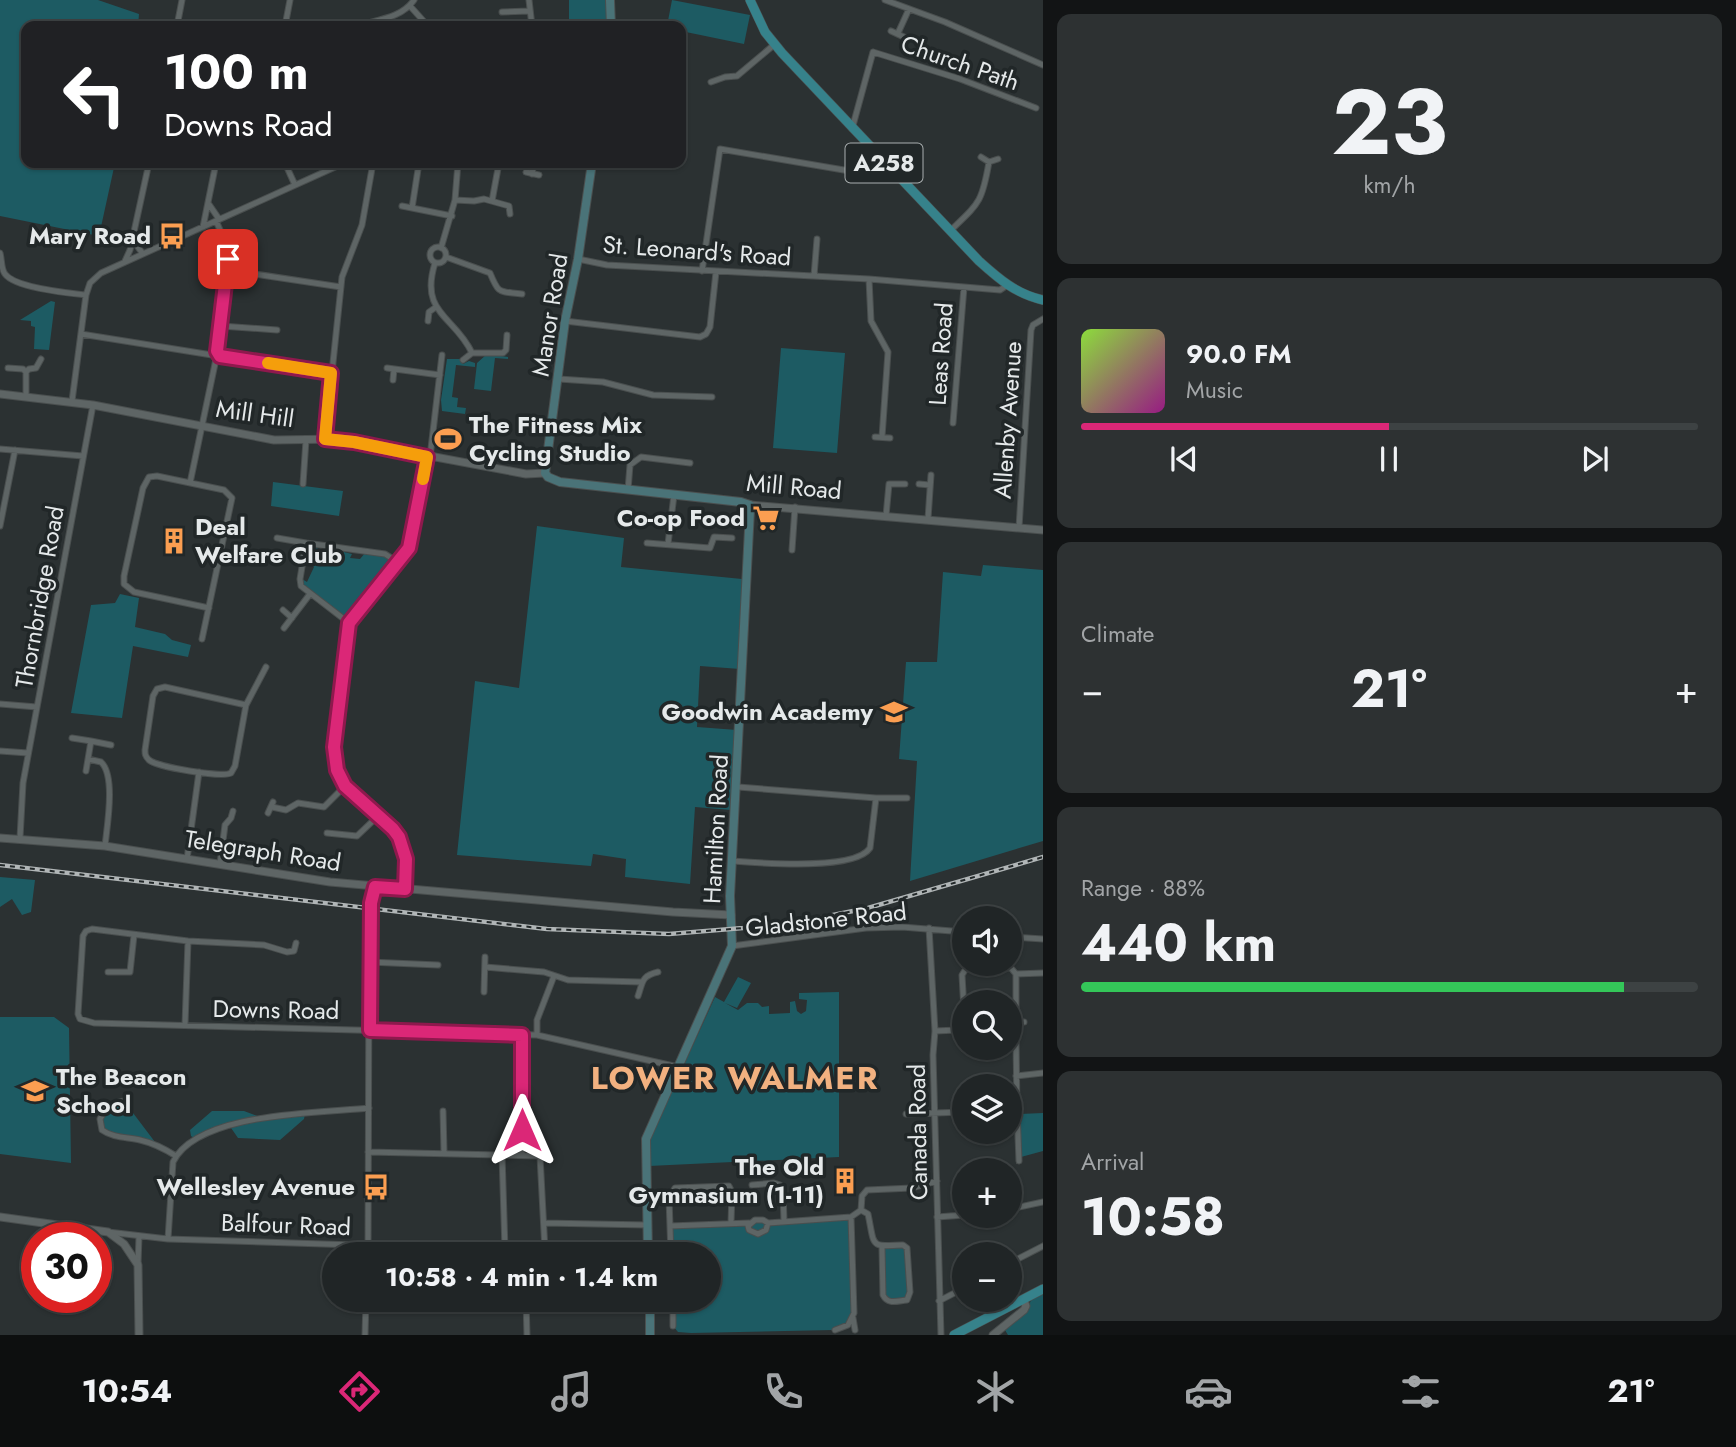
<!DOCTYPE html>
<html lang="en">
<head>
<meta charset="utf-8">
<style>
  body { margin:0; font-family:Jost,sans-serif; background:#2d3132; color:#f1f3f6; height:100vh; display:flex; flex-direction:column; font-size:26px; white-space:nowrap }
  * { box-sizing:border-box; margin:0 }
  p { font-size:23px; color:#a2a5a7 }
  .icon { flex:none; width:38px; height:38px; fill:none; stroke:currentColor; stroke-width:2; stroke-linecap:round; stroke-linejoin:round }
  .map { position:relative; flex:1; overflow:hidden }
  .panel { display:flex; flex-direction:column; gap:14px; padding:14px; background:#121415; width:693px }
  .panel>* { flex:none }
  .guide { position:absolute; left:21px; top:21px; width:665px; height:147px; border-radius:14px; box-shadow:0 2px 5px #0004,0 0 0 2px #3d4243; background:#202124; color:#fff; overflow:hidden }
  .tools { position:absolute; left:952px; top:906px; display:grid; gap:14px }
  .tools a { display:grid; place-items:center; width:70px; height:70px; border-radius:50%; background:#202526; box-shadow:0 2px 5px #0004,0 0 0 2px #3d4243; font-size:35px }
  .speed { position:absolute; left:21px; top:1222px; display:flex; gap:14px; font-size:35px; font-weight:700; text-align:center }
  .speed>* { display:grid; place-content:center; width:91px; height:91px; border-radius:50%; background:#202526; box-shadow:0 2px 5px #0004,0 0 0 2px #3d4243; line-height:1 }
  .speed .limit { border:10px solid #d22; background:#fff; color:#111 }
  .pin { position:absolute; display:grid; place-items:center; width:60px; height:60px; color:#fff; margin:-30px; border-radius:14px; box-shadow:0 4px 10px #0006 }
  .me { position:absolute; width:77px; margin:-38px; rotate:0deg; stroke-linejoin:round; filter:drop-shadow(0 0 5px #0008) }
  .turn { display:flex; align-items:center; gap:24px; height:147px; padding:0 28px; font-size:32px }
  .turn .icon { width:91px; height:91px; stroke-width:2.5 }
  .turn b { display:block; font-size:49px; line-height:60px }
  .big { font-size:52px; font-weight:700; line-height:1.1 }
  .panel .widget { flex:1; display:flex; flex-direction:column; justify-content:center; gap:10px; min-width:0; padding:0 24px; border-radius:14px; background:#2d3132 }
  .panel .dial { align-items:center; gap:0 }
  .dial b { font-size:91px; line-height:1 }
  .song { display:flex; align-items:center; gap:21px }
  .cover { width:84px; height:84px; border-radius:10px; background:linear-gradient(135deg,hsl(90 70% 55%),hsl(310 70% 35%)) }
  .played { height:7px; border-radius:4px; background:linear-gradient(90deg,#db2777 50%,#3d4243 50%) }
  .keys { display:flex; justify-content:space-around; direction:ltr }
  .heat { display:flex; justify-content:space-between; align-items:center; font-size:38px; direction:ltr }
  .charge { height:10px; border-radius:5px; background:linear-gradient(90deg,#34c759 88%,#3d4243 0) }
  .trip { position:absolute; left:322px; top:1242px; width:399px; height:70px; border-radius:35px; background:#202526; box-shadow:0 2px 5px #0004,0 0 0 2px #3d4243; font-weight:700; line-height:70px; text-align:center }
  .tab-bar { display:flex; height:112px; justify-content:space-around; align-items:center; background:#0d0f0f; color:#a2a5a7 }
  .tab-bar .icon { width:49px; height:49px }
  .tab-bar .current { color:#db2777 }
  .tab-bar b { font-size:32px; color:#f1f3f6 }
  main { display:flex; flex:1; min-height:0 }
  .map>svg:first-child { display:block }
  .green { fill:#1d5b63 }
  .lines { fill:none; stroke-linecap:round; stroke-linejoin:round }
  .minor-casing { stroke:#4a4f4f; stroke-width:7 }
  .tertiary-casing { stroke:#4a4f4f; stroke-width:9 }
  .secondary-casing { stroke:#4a4f4f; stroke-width:10 }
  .primary-casing { stroke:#4a4f4f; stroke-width:10 }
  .minor { stroke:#5e6565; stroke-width:5 }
  .tertiary { stroke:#5e6565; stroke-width:7 }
  .secondary { stroke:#4a7378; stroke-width:8 }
  .primary { stroke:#36828b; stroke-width:9 }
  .rail-casing { stroke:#b0b5b6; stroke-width:4.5 }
  .rail { stroke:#212728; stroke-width:2; stroke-dasharray:5; stroke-linecap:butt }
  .route-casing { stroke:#8e194d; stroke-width:18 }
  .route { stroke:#db2777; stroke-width:12 }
  .slow { stroke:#f59e0b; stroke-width:12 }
  .labels { text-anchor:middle; stroke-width:7; stroke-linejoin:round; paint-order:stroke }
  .shield { fill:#212728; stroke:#aaafb0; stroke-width:2 }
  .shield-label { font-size:23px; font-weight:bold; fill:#e5e9ea }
  .street-label { font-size:24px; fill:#e5e9ea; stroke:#212728 }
  .poi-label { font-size:24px; font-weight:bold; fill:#e5e9ea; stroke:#212728; text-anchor:end }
  .district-label { font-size:32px; font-weight:bold; letter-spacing:2px; fill:#f2b180; stroke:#212728 }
</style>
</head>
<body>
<main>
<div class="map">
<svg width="1043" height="1335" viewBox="0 0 1043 1335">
  <rect width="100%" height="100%" fill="#2b3132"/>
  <path class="green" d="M0,0h98l41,14 -1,12h-112v137h89l-16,73 -99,-20z
    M569,0h39l-1,19h-38z
    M672,0l78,15 -6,29 -63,-13v-5h-14z
    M51,301l4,1 -6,48 -15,-1 1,-22 -4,-1v-5l-11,-1z
    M781,348l64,5 -8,100 -64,-5z
    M487,354l21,3v2l-13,-1 -4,33 -17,-2 3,-26z
    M447,359h13l3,5 6,-3 6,2v4l-19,-2 -4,32 6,1 -1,9 9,1 -1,6 -23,-3 -1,-11z
    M273,482l70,9 -4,25 -68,-10z
    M537,526l87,12 -3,29 121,12 -2,90 -40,-3 -3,61 40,3 -6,80 -36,-3 -5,77 -65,-7 1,-18 -33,-5 -2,12 -134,-11 18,-174 44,7z
    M312,547h6l-1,4 24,5 3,-4 8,2 -2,4 10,1 5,-6 21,3 7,8 -46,54 -44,-34 -1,-5 5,3 7,-15 -9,-8 2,-7z
    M983,565l60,5v271l-133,40 7,-120 -18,-2 7,-97h31l6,-90 38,4z
    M120,594l19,4 -4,29 30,7 7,6 19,5 -3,12 -55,-11 -11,72 -51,-5 20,-108 24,-2z
    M0,877l35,3 -4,32 -9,3 -10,-16 -12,8z
    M738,977l13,6 -14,25 -12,-5 13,7 9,-7h11l4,4 7,-1v8l21,-1v-11l5,-1 2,10 4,3 5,-3 1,-11 -8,-1v-6l40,-1v165l-190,9 -1,-23 67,-146 9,5z
    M0,1017h54l15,11 2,135 -71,-9z
    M124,1101l34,45 -56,-16 -2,-11 5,-9z
    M212,1111h32l16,6 45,-3 -1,5 -24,21 -42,-2 -9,-13 -34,14 -4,-3 -1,-6z
    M1043,1113v38l-22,6 -1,-43z
    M851,1217l3,96 -6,12 -15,5 -142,3 -13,-1 -5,-6v-26h36v-45h-38l-1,-29z
    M896,1246l11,2 3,44 -3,8 -22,-1 -3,-52z
    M1043,1293v42h-35l-3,-5 22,-19 4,-11z"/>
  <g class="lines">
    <g class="minor-casing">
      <path id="minor" d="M529,0l3,26
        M885,0l60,22 98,43
        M410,6l18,20
        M502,12l27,-1
        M364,24c19,-5 39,-8 50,-24
        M177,26l5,-26
        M285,26l5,-26
        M434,26l3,-3
        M891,31l15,7
        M898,33l11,-24
        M711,82l14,-5 12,-1 38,-32
        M852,129l21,-77 87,27 76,29
        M981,157l8,5 9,-3
        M285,163l10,22
        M526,172l13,3
        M532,174l2,-11
        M455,200l19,1 10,-2 25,7 1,8
        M492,201l7,-38
        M208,203l11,16
        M402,206l50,10
        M412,208l7,-45
        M216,221l9,20 3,18 -11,92
        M203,227l13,-64
        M950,231c29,-28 32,-28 39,-69
        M132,239l11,15
        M430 255a8 8 0 1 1 16 0a8 8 0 1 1-16 0Z
        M441,248l14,-48 3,-37
        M0,253c2,7 1,16 5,21 10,14 63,19 81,21
        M446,257l44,16c9,22 9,18 32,21
        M578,259l29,6 262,14 131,11 6,-4
        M125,261l5,-11 19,-87
        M435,263c-16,51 20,53 37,90h31l3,-3 1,-15
        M228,270l113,17
        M702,271l18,-122 171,29 7,-1
        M814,276l3,-37
        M869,279l2,42 17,31 -6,85
        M428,321l1,-9 7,-5
        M565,321l135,16 6,-3 4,-7 6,-55
        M221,326l56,4
        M81,334l131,21
        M221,356l-5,3 -4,-4 5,-4 4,5 110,17
        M463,360l9,-7
        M8,368l15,1 3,3 3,-3 7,-1 5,-9
        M387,368l53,7
        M559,379l44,3 50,13 59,2
        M393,380l1,-11
        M26,396v-24
        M72,401l14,-106 4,-12 11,-10 243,-110
        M953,423l11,-136
        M875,437l15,1
        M325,439l17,-162 20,-52 11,-62
        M0,449l83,7
        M430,457l12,-102
        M190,483l26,-124
        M303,484l3,-44
        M919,484l11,1
        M628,490l2,-25 11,-8 49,6
        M886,516l3,-32h16
        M928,519l3,-44
        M0,526l15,-76
        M1019,528l12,-198 2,-5 10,-6
        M277,538l29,5
        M647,543l63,5 4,-11 18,1
        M668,544l6,-49
        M792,550l3,-43
        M283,610l9,8
        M349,623l-48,-37 -1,-7 6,-36 79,11 14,9
        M284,628l26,-34
        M202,639l30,-141 -8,-8 -67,-14 -8,1 -6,11 -19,88v8l10,8 75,16
        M0,704l37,3
        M246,705l-81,-18 -8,2 -4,7 -8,54c0,4 0,6 4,10 8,7 73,18 82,13l4,-7 11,-61 20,-38
        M72,738l19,3 -5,30
        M91,741l20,4
        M0,751l28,2
        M88,759l13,3c15,14 6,64 4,84
        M738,787l138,11h31
        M272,807l14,3 12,-7 26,4 21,-21
        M268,813l5,-11
        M327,833l30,3 21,-20
        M20,838l3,-55 70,-378
        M187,859l12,-87
        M733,861c27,2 122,10 137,-13l6,-50
        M220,864l5,-39 6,-7 2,-7
        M405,889l1,-30 -7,-22 -10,-11 -44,-40 -8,-16 -3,-23 15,-124 60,-74 18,-92
        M929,928l6,103 -2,24 8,280
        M1010,937l33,2
        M296,943l-2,8 -7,1 -23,-7 -76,-4 -96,-12 -6,2 -3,5 -5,78 2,5 14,4 443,12 141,32
        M732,946l134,-18 36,-1 62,5
        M369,962l69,3
        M485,967l59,5 24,8 73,2
        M108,972h22l4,-37
        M484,992l1,-35
        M638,996c5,-14 3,-20 20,-24
        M964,1010l-2,-35 5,-8 44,1 5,6 27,-1
        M1010,1022h14
        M1016,1022v-48
        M185,1025l3,-84
        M935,1031l22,-1 7,-7
        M537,1035v-15l17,-44
        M1016,1041l1,69
        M1016,1076l27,-3
        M124,1101c-12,1 -18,7 -24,18l2,11c11,8 25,7 38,10 13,3 25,9 36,16
        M443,1111l1,41
        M1010,1111l7,-1 2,51
        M906,1114l58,-2
        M502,1154l3,96
        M522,1155v-120
        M752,1185l22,-2 6,2 3,7 1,29
        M1010,1209l33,-7
        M861,1210l7,4c7,33 1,33 35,31l4,3 3,44 -3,8c-10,1 -19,5 -24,-5l-1,-48
        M937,1217l27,-2
        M544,1223l104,2
        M768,1223l-2,7 -8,4 -9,-4 -1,-4 7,-6h8l5,3 83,-6 10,-7 1,-14 5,-6 45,-2 25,-7
        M670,1226l79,-3
        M108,1232l60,7 377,12 -5,-95 -172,-4
        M168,1239l5,-77c24,-50 147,-49 196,-54
        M368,1255l1,-293 1,-46 5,-29
        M671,1255l-2,-57 6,-10 54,-2 3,6 -1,31
        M1010,1263l33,-17
        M138,1265l1,-29
        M526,1300l1,35
        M673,1300v26
        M939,1301l25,-13
        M853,1318l2,12
        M835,1330l13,-5 6,-12 -3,-96
        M365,1335l1,-35"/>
    </g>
    <g class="tertiary-casing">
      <path id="tertiary" d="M0,394l93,11 181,35 65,-1 187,35 19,-1
        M750,505l293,25
        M0,838l105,8 225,36 343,30 58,3
        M0,1217l108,15 16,12 14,21 1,70
        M993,1335l31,-25 2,-4 -2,-6"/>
    </g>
    <g class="secondary-casing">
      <path id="secondary" d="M610,0l1,26
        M592,163l-14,96 -13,62 -20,152 3,4 12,5 181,20 9,3v5l-20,386 2,50 -86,193 2,116
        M650,1300v35"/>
    </g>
    <g class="primary-casing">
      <path id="primary" d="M750,0l15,32 17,21 197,208c20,18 37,33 64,39
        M954,1335l89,-46"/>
    </g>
    <use href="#minor" class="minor"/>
    <use href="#tertiary" class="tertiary"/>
    <use href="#secondary" class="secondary"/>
    <use href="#primary" class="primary"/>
    <g class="rail-casing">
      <path id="rail" d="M0,865l547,64 122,5 74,-6 75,-10 50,-10 175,-51"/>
    </g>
    <use href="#rail" class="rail"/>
  </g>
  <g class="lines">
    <g class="route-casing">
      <path id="route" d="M228,259l-11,92 3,5 111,17 -6,66 29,3 73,15 -18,91 -60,75 -15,124 3,23 8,16 48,43 6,8 7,22 -1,30 -30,-2 -4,16 -1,127 152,5v95"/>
    </g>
    <use href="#route" class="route"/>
    <path class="slow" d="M268,363l63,10 -6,66 29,3 73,15 -4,22"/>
  </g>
  <defs>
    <g id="bus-bare" transform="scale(2.1)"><path d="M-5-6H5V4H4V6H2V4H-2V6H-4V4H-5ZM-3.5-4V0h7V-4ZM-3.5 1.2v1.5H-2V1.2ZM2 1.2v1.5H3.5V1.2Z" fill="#fb9e51" stroke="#212728" stroke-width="2.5" paint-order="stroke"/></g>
    <g id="stadium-bare" transform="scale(2.1)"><path d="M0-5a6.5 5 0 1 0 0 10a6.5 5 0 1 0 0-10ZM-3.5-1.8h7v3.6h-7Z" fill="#fb9e51" stroke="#212728" stroke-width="2.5" paint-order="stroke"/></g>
    <g id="supermarket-bare" transform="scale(2.1)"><path d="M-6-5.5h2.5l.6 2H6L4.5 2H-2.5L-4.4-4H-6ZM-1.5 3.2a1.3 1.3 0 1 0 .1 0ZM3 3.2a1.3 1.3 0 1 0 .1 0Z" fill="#fb9e51" stroke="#212728" stroke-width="2.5" paint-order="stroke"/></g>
    <g id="building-bare" transform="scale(2.1)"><path d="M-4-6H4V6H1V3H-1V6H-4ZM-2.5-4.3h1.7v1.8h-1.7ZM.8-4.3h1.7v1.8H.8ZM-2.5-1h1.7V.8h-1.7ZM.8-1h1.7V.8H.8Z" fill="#fb9e51" stroke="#212728" stroke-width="2.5" paint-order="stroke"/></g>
    <g id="school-bare" transform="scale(2.1)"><path d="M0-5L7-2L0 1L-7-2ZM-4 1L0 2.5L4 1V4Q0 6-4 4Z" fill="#fb9e51" stroke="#212728" stroke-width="2.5" paint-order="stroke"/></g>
  </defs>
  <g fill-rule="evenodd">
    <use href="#bus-bare" x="172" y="236"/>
    <use href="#stadium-bare" x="448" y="439"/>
    <use href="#supermarket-bare" x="766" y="518"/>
    <use href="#building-bare" x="174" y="541"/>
    <use href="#school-bare" x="894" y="712"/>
    <use href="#school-bare" x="35" y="1091"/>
    <use href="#building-bare" x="845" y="1181"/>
    <use href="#bus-bare" x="376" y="1187"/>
  </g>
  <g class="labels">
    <rect class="shield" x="845.5" y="143.5" width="77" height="39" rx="5"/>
    <g class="shield-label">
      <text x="884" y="171">A258</text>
    </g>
    <g class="street-label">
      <text transform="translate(960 63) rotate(19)" y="8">Church Path</text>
      <text transform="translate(697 251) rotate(4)" y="8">St. Leonard's Road</text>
      <text transform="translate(550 315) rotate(-81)" y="8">Manor Road</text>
      <text transform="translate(941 354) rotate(-86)" y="8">Leas Road</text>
      <text transform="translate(255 414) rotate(8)" y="8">Mill Hill</text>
      <text transform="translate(1008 420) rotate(-86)" y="8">Allenby Avenue</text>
      <text transform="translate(794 487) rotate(5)" y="8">Mill Road</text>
      <text transform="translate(40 597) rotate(-80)" y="8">Thornbridge Road</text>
      <text transform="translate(716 829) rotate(-87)" y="8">Hamilton Road</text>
      <text transform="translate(263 851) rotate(9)" y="8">Telegraph Road</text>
      <text transform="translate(826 920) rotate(-6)" y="8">Gladstone Road</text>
      <text transform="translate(276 1010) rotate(1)" y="8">Downs Road</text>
      <text transform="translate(918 1132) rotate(-91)" y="8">Canada Road</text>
      <text transform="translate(286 1225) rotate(2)" y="8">Balfour Road</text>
    </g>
    <g class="poi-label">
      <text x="151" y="244">Mary Road</text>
      <text x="469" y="433" text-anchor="start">The Fitness Mix<tspan x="469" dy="28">Cycling Studio</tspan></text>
      <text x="745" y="526">Co-op Food</text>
      <text x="195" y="535" text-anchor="start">Deal<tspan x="195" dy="28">Welfare Club</tspan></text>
      <text x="873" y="720">Goodwin Academy</text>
      <text x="56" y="1085" text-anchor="start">The Beacon<tspan x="56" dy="28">School</tspan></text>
      <text x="824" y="1175">The Old<tspan x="824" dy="28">Gymnasium (1-11)</tspan></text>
      <text x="355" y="1195">Wellesley Avenue</text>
    </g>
    <g class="district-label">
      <text x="735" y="1089">LOWER WALMER</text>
    </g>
  </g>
</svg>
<div class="tools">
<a><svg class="icon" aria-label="sound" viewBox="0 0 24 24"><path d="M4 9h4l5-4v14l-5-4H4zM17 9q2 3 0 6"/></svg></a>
<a><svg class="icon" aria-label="search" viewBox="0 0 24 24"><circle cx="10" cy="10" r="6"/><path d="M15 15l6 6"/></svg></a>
<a><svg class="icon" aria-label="layers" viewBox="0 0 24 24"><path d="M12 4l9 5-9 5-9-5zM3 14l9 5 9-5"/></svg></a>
<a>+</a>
<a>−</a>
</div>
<div class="speed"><div class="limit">30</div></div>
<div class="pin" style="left:228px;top:259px;background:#d93025"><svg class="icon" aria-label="arrive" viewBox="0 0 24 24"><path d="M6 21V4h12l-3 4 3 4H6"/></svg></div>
<svg class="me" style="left:522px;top:1130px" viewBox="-20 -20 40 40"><path d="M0-17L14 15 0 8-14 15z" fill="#db2777" stroke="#fff" stroke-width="4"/></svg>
<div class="trip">10:58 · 4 min · 1.4 km</div>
<div class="guide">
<div class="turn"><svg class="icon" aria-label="left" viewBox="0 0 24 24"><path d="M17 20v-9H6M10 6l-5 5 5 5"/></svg><div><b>100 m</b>Downs Road</div></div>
</div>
</div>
<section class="panel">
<div class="widget dial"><b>23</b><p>km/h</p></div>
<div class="widget">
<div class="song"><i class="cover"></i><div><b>90.0 FM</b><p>Music</p></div></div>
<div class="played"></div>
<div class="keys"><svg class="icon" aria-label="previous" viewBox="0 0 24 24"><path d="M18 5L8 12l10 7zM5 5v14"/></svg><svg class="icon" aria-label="pause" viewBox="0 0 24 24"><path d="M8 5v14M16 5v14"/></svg><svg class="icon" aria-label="next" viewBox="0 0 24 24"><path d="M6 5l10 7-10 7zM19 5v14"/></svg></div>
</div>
<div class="widget"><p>Climate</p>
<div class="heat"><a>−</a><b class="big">21°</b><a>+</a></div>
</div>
<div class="widget"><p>Range · 88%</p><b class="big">440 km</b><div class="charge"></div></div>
<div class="widget"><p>Arrival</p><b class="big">10:58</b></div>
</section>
</main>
<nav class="tab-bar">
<b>10:54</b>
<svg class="icon current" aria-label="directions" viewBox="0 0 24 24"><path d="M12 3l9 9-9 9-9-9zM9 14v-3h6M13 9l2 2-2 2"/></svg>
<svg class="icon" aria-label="music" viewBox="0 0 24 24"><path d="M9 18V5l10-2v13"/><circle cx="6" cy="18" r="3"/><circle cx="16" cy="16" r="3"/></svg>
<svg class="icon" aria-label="phone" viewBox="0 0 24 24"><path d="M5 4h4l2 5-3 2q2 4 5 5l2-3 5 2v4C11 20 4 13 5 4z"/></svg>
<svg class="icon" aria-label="climate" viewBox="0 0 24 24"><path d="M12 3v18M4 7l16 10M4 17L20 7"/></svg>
<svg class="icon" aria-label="car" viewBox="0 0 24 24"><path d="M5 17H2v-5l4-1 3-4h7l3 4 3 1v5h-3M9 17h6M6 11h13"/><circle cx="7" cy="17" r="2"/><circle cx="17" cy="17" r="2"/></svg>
<svg class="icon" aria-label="filters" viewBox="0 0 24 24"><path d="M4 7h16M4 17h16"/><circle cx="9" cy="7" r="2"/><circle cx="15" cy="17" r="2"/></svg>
<b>21°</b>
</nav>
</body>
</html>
